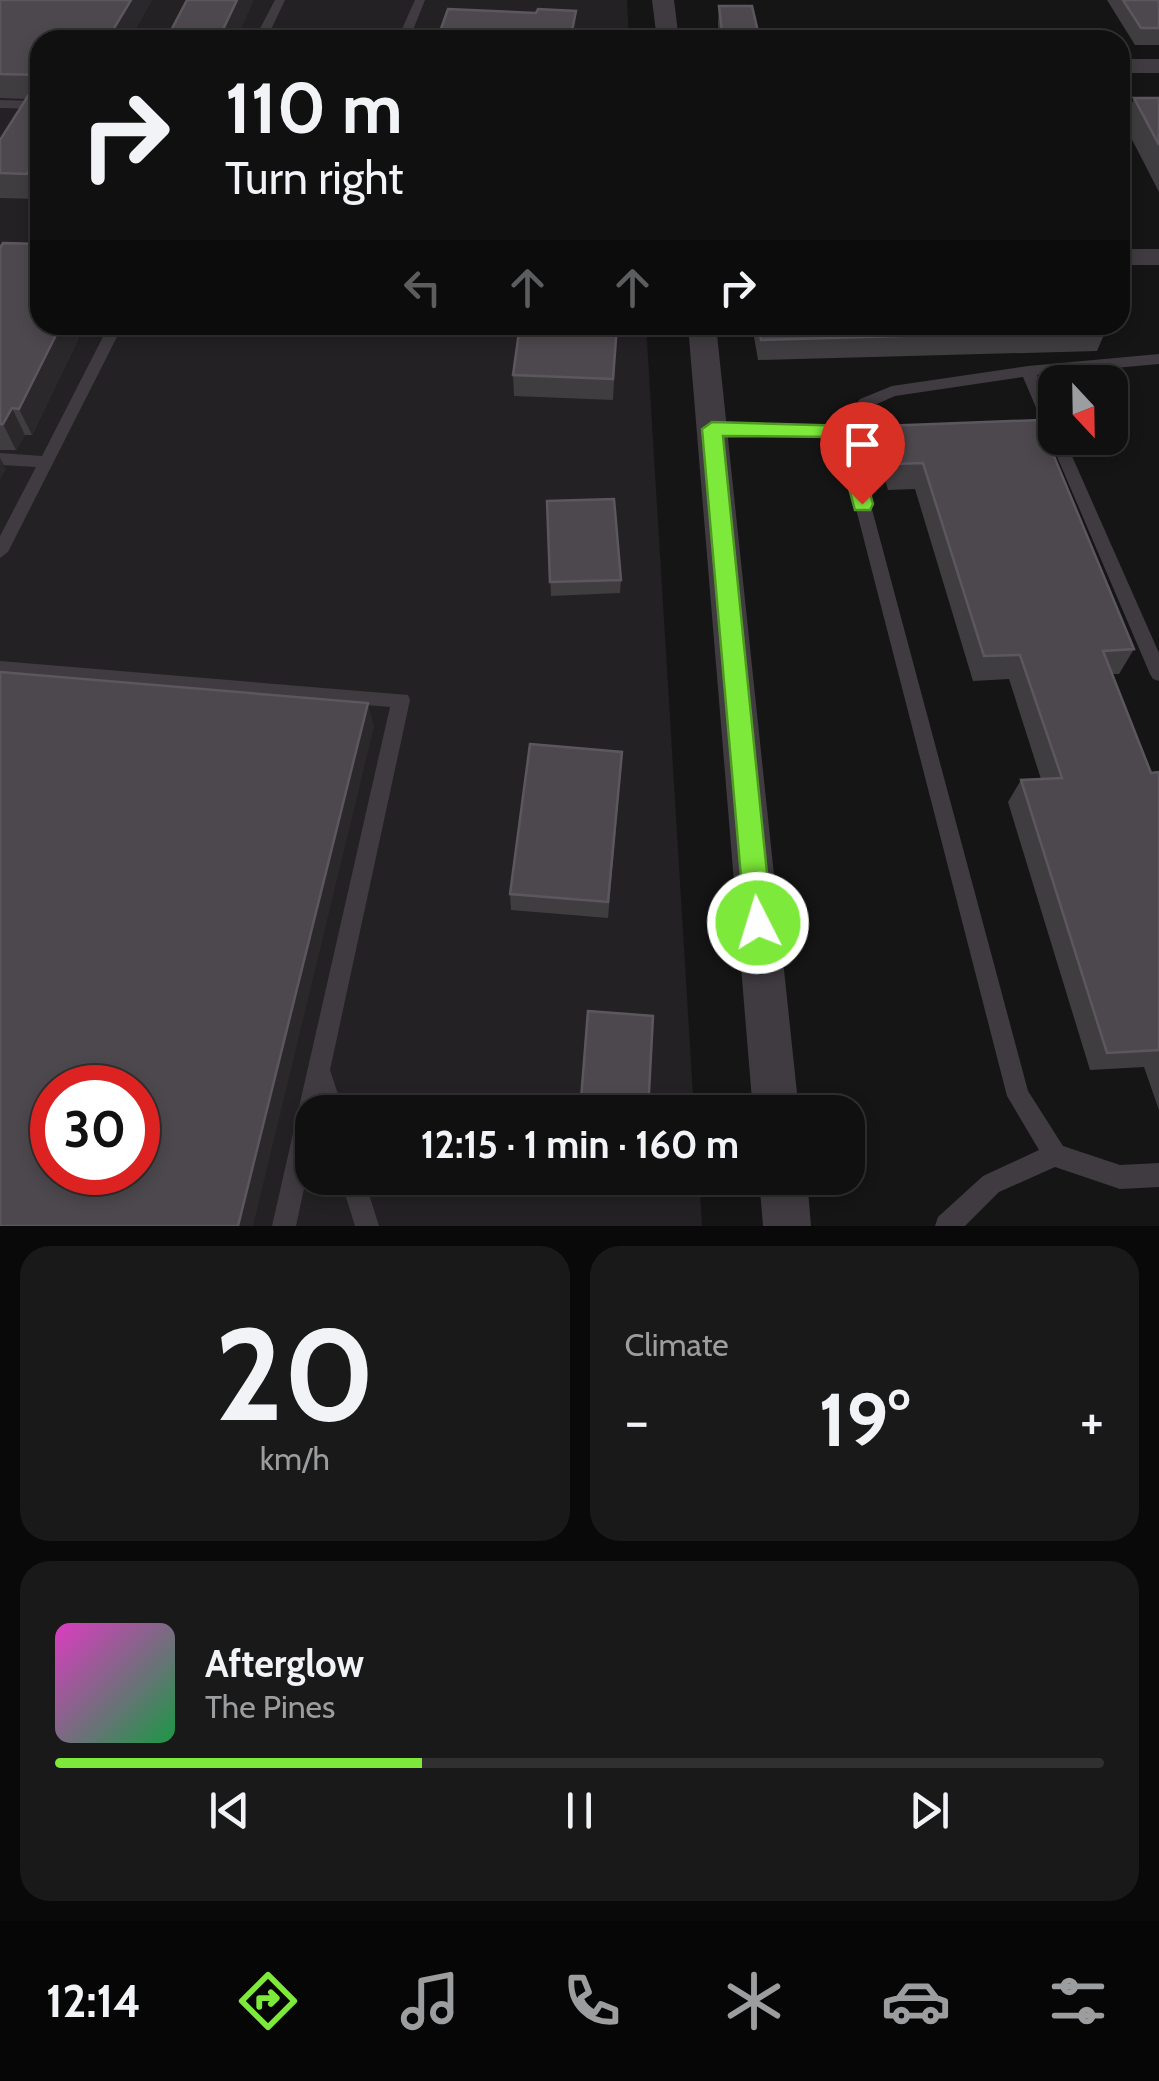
<!DOCTYPE html>
<html lang="en">
<head>
<meta charset="utf-8">
<style>
  body { margin:0; font-family:Cabin,sans-serif; background:#191919; color:#f1f3f6; height:100vh; display:flex; flex-direction:column; font-size:38px; white-space:nowrap }
  * { box-sizing:border-box; margin:0 }
  p { font-size:32px; color:#9c9d9f }
  .icon { flex:none; width:55px; height:55px; fill:none; stroke:currentColor; stroke-width:2; stroke-linecap:round; stroke-linejoin:round }
  .map { position:relative; height:1226px; overflow:hidden }
  .drawer { display:flex; flex-direction:column; gap:20px; padding:20px; background:#090909; flex:1 }
  .drawer>* { flex:none }
  .banner { position:absolute; left:30px; top:30px; width:1100px; height:305px; border-radius:30px; box-shadow:0 5px 15px #0003,0 0 0 2px #303030; background:#101010; color:#f1f3f6; overflow:hidden }
  .needle { width:65px; rotate:158deg }
  .fabs { position:absolute; left:1038px; top:365px; display:grid; gap:20px }
  .fabs a { display:grid; place-items:center; width:90px; height:90px; border-radius:20px; background:#101010; box-shadow:0 5px 15px #0003,0 0 0 2px #303030; font-size:50px }
  .speed { position:absolute; left:30px; top:1065px; display:flex; gap:20px; font-size:50px; font-weight:700; text-align:center }
  .speed>* { display:grid; place-content:center; width:130px; height:130px; border-radius:50%; background:#101010; box-shadow:0 5px 15px #0003,0 0 0 2px #303030; line-height:1 }
  .speed .limit { border:15px solid #d22; background:#fff; color:#111 }
  .pin { position:absolute; display:grid; place-items:center; width:85px; height:85px; color:#fff; margin:-102px -42px; border-radius:50% 50% 50% 0; rotate:-45deg; box-shadow:0 0 10px #0007 }
  .pin .icon { rotate:45deg }
  .me { position:absolute; width:110px; margin:-55px; rotate:355deg; stroke-linejoin:round; filter:drop-shadow(0 0 8px #0008) }
  .turn { display:flex; align-items:center; gap:35px; height:210px; padding:0 30px; font-size:45px }
  .turn .icon { width:130px; height:130px; stroke-width:2.5 }
  .turn b { display:block; font-size:70px; line-height:85px }
  .lanes { display:flex; align-items:center; height:95px; padding:0 30px; background:#0003; justify-content:center; gap:50px; direction:ltr }
  .lanes .off { opacity:.35 }
  .big { font-size:75px; font-weight:700; line-height:1.1 }
  .drawer .card { flex:1; display:flex; flex-direction:column; justify-content:center; gap:15px; min-width:0; padding:0 35px; border-radius:30px; background:#191919 }
  .drawer .dial { align-items:center; gap:0 }
  .dial b { font-size:130px; line-height:1 }
  .song { display:flex; align-items:center; gap:30px }
  .cover { width:120px; height:120px; border-radius:15px; background:linear-gradient(135deg,hsl(310 70% 55%),hsl(140 70% 35%)) }
  .played { height:10px; border-radius:5px; background:linear-gradient(90deg,#7de93a 35%,#303030 35%) }
  .keys { display:flex; justify-content:space-around; direction:ltr }
  .heat { display:flex; justify-content:space-between; align-items:center; font-size:55px; direction:ltr }
  .drawer .tiles { flex:1; display:grid; gap:20px; grid-template-columns:1fr 1fr }
  .card:last-child { grid-column:span 2 }
  .trip { position:absolute; left:295px; top:1095px; width:570px; height:100px; border-radius:30px; background:#101010; box-shadow:0 5px 15px #0003,0 0 0 2px #303030; font-weight:700; line-height:100px; text-align:center }
  .tab-bar { display:flex; height:160px; justify-content:space-around; align-items:center; background:#060606; color:#9c9d9f }
  .tab-bar .icon { width:70px; height:70px }
  .tab-bar .selected { color:#7de93a }
  .tab-bar b { font-size:45px; color:#f1f3f6 }
  .map>svg:first-child { display:block }
  .built { fill:#232123; fill-rule:evenodd }
  .lines { fill:none; stroke-linecap:round; stroke-linejoin:round }
  .lane { fill:#3f3b40; fill-rule:evenodd }
  .street { fill:#3f3b40; fill-rule:evenodd }
  .wall { fill:#403d41 }
  .shaded-wall { fill:#2a282a }
  .building { fill:#4d484d; stroke:#5c575e; stroke-width:2.5; fill-rule:evenodd }
  .route { fill:#7de93a; stroke:#519726; stroke-width:2.5 }
</style>
</head>
<body>
<div class="map">
<svg width="1159" height="1226" viewBox="0 0 1159 1226">
  <rect width="100%" height="100%" fill="#161516"/>
  <path class="built" d="M0,0h627l2,40h-589v285h606l48,787h-382v66h387l3,48h-702zM52,1088h86v84h-86z"/>
  <g class="lines">
    <path class="lane" d="M275,0h10l-19,40h-12z
      M415,0h10l-16,40h-12z
      M0,100l40,1v8l-40,-1z
      M109,325h14l-115,227 -8,6v-22l36,-69 -36,-2v-12l42,3z
      M1159,354v10l-122,11 18,42v21h9l95,215v28l-6,-2 -3,-5 -127,-297 -128,19 -25,11 -19,24 177,660 35,55 57,19 39,-2v24l-39,2 -65,-22 -56,25 -34,34h-30l3,-9 45,-41 56,-26 -32,-54 -170,-661 -125,-1 -8,-5 8,-5 127,1 21,-26 32,-13 136,-20z
      M0,661l408,34 2,5 -80,370 14,42h-32v39l-16,75h-24l118,-519 -390,-32z
      M340,1178h24l15,48h-24z"/>
    <path class="street" d="M652,0h22l5,40h-22z
      M1120,59h39v14h-39z
      M1120,249h39v16h-39z
      M688,325h28l83,787h-46z
      M759,1178h48l4,48h-48z"/>
  </g>
  <path class="wall" d="M0,0h152l-23,40h-89v154l-3,5 -37,-1v-58l26,-41 -26,-1z
    M1107,0h52v45h-24z
    M719,6l41,34h-41l-1,-16z
    M1134,98h25v94l-35,-68z
    M0,248l40,77h45l-53,110h-7l-9,15h-16z
    M617,325l-4,75 -99,-4 -1,-21z
    M752,325h351l3,5 -9,21 -339,9z
    M884,426l250,223 -15,25h-7l39,99 8,-1v338l-15,-43 -54,3 -82,-268 13,-22 20,-1 -32,-100 -36,2 -58,-192 -27,1 -11,-38z
    M547,501l74,79 -1,13 -69,3z
    M621,770l-13,148 -97,-8 -1,-16z"/>
  <path class="shaded-wall" d="M131,0h21l-23,40h-22z
    M237,0h17l-18,40h-18z
    M576,11l-1,29h-5z
    M40,152v42l-3,5 -10,-25z
    M61,325h24l-53,110 -13,-26z
    M12,408l13,27 -9,15 -13,-26z
    M0,458l6,11 -6,11z
    M368,703l6,24 -121,499h-15z"/>
  <path class="building" d="M0,0h131l-24,40h-67v35l-40,-1z
    M187,0h50l-19,40h-52z
    M1123,0h36v28h-18z
    M719,6h33l8,34h-37z
    M448,9l88,4 2,-4 38,2 -6,29h-133z
    M40,77v75l-13,22 -27,-1v-33z
    M1134,98h25v47z
    M3,243l37,1v81h21l-42,84 -7,-1 -9,16h-3v-176z
    M520,325h97l-4,54 -100,-4z
    M759,325h344l3,5 -345,10z
    M1039,420l95,229 -31,2 48,122 8,-1v278l-52,3 -86,-273 41,-2 -42,-123 -36,1 -61,-193 -27,1 -12,-38z
    M614,499l7,81 -71,2 -3,-81z
    M0,672l368,31 -130,523h-238zM52,1088h86v84h-86z
    M530,744l92,8 -14,150 -98,-8z
    M588,1011l65,5 -5,96h-68z"/>
  <path class="route" d="M712,422l138,4 23,78 -3,6h-15l-20,-73 -112,-1 49,487 -4,9 -10,4 -9,-4 -4,-9 -43,-494z"/>
</svg>
<div class="fabs">
<a><svg class="needle" viewBox="-14 -14 28 28"><path d="M0-13l5 13h-10z" fill="#e53935"/><path d="M0 13l5-13h-10z" fill="#9c9d9f"/></svg></a>
</div>
<div class="speed"><div class="limit">30</div></div>
<div class="pin" style="left:862px;top:504px;background:#d93025"><svg class="icon" aria-label="arrive" viewBox="0 0 24 24"><path d="M6 21V4h12l-3 4 3 4H6"/></svg></div>
<svg class="me" style="left:758px;top:923px" viewBox="-20 -20 40 40"><circle r="17" fill="#7de93a" stroke="#fff" stroke-width="3"/><path d="M0-11L8 9 0 5-8 9z" fill="#fff"/></svg>
<div class="trip">12:15 · 1 min · 160 m</div>
<div class="banner">
<div class="turn"><svg class="icon" aria-label="right" viewBox="0 0 24 24"><path d="M7 20v-9h11M14 6l5 5-5 5"/></svg><div><b>110 m</b>Turn right</div></div>
<div class="lanes"><svg class="icon off" aria-label="left" viewBox="0 0 24 24"><path d="M17 20v-9H6M10 6l-5 5 5 5"/></svg><svg class="icon off" aria-label="ahead" viewBox="0 0 24 24"><path d="M12 20V5M6 11l6-6 6 6"/></svg><svg class="icon off" aria-label="ahead" viewBox="0 0 24 24"><path d="M12 20V5M6 11l6-6 6 6"/></svg><svg class="icon" aria-label="right" viewBox="0 0 24 24"><path d="M7 20v-9h11M14 6l5 5-5 5"/></svg></div>
</div>
</div>
<section class="drawer">
<div class="tiles">
<div class="card dial"><b>20</b><p>km/h</p></div>
<div class="card"><p>Climate</p>
<div class="heat"><a>−</a><b class="big">19°</b><a>+</a></div>
</div>
<div class="card">
<div class="song"><i class="cover"></i><div><b>Afterglow</b><p>The Pines</p></div></div>
<div class="played"></div>
<div class="keys"><svg class="icon" aria-label="previous" viewBox="0 0 24 24"><path d="M18 5L8 12l10 7zM5 5v14"/></svg><svg class="icon" aria-label="pause" viewBox="0 0 24 24"><path d="M8 5v14M16 5v14"/></svg><svg class="icon" aria-label="next" viewBox="0 0 24 24"><path d="M6 5l10 7-10 7zM19 5v14"/></svg></div>
</div>
</div>
</section>
<nav class="tab-bar">
<b>12:14</b>
<svg class="icon selected" aria-label="directions" viewBox="0 0 24 24"><path d="M12 3l9 9-9 9-9-9zM9 14v-3h6M13 9l2 2-2 2"/></svg>
<svg class="icon" aria-label="music" viewBox="0 0 24 24"><path d="M9 18V5l10-2v13"/><circle cx="6" cy="18" r="3"/><circle cx="16" cy="16" r="3"/></svg>
<svg class="icon" aria-label="phone" viewBox="0 0 24 24"><path d="M5 4h4l2 5-3 2q2 4 5 5l2-3 5 2v4C11 20 4 13 5 4z"/></svg>
<svg class="icon" aria-label="climate" viewBox="0 0 24 24"><path d="M12 3v18M4 7l16 10M4 17L20 7"/></svg>
<svg class="icon" aria-label="car" viewBox="0 0 24 24"><path d="M5 17H2v-5l4-1 3-4h7l3 4 3 1v5h-3M9 17h6M6 11h13"/><circle cx="7" cy="17" r="2"/><circle cx="17" cy="17" r="2"/></svg>
<svg class="icon" aria-label="filters" viewBox="0 0 24 24"><path d="M4 7h16M4 17h16"/><circle cx="9" cy="7" r="2"/><circle cx="15" cy="17" r="2"/></svg>
</nav>
</body>
</html>
